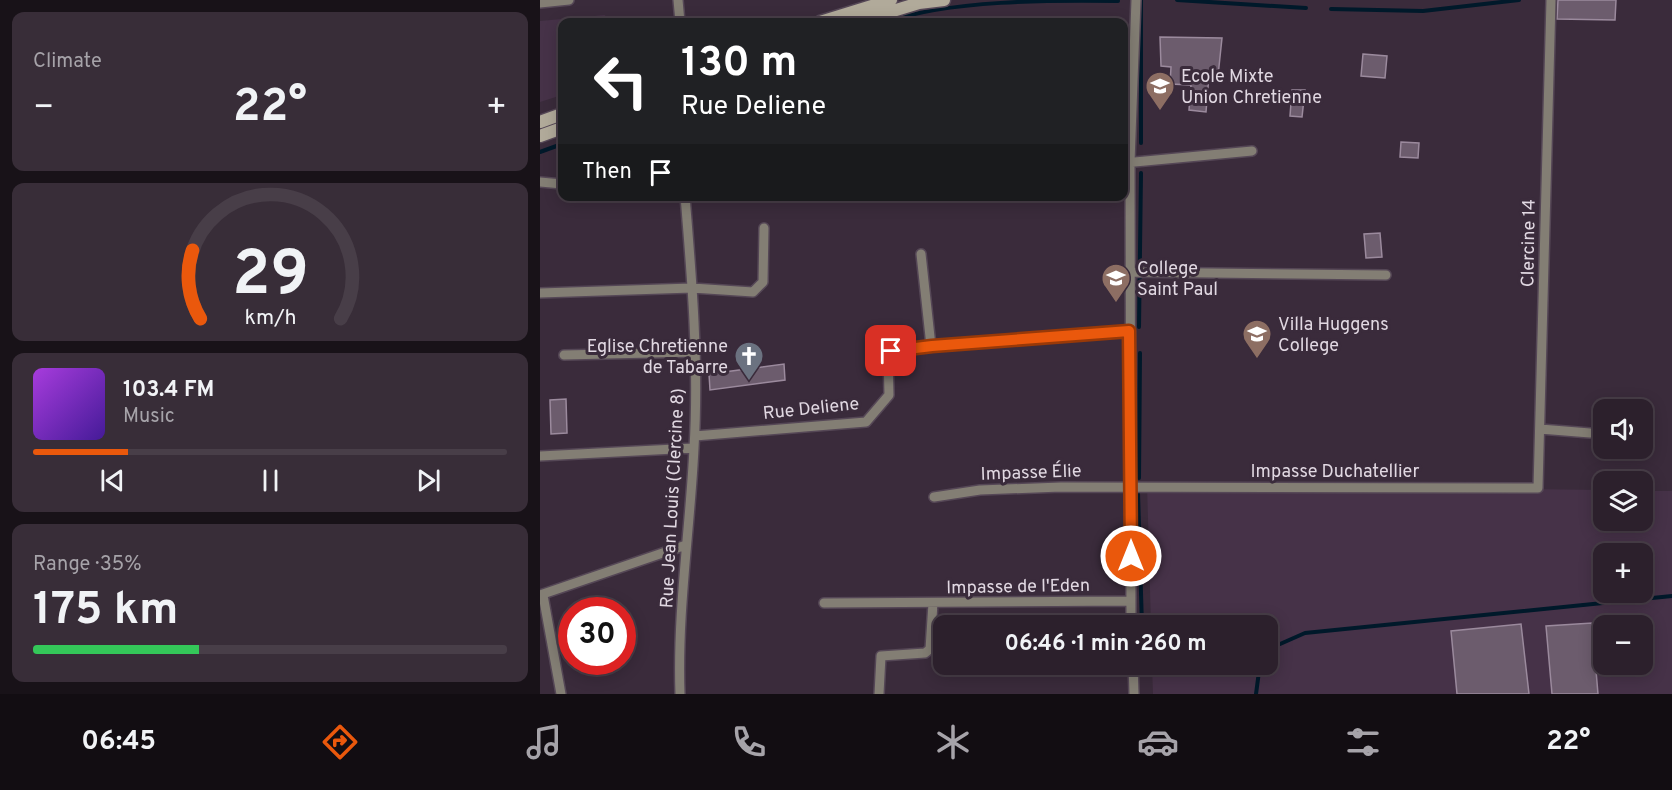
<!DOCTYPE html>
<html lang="en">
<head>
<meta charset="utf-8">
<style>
  body { margin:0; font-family:Overpass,sans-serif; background:#382d38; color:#f1f3f6; height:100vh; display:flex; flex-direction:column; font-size:22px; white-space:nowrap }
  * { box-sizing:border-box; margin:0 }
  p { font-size:20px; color:#a6a3a9 }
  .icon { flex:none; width:33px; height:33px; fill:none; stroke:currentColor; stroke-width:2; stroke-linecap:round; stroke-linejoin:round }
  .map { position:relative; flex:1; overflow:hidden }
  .panel { display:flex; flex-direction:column; gap:12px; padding:12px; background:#181218; width:540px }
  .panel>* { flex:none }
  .guide { position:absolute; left:18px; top:18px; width:570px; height:183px; border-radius:12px; box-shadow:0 3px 15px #0003,0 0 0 2px #483e48; background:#202124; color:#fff; overflow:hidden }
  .tools { position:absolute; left:1053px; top:399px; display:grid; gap:12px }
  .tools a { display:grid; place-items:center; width:60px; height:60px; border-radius:12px; background:#2c202c; box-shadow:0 3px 15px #0003,0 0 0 2px #483e48; font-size:30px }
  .speed { position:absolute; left:18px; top:597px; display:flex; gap:12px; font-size:30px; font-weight:700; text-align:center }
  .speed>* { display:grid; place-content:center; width:78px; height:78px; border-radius:50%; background:#2c202c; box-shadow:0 3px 15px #0003,0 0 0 2px #483e48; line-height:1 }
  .speed .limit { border:9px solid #d22; background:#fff; color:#111 }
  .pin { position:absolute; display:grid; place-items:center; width:51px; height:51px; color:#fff; margin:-26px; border-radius:12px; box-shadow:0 3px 9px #0006 }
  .me { position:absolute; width:66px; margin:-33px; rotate:0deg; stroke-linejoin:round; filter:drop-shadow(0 0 4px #0008) }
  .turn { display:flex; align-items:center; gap:21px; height:126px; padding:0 24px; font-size:27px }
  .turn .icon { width:78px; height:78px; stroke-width:2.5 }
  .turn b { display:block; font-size:42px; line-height:51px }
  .then { display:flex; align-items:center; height:57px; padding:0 24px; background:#0003; gap:12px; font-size:22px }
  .big { font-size:45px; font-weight:700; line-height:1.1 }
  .panel .widget { flex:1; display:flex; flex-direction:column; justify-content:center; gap:9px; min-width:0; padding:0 21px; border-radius:12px; background:#382d38 }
  .panel .dial { align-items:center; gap:0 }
  .dial svg { height:156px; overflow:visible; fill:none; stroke:#483e48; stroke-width:7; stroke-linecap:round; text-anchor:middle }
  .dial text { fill:#f1f3f6; stroke:none }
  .song { display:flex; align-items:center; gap:18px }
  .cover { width:72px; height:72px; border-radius:9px; background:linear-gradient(135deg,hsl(280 70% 55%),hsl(260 70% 35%)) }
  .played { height:6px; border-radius:3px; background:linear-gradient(90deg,#ea580c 20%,#483e48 20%) }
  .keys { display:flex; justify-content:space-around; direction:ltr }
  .heat { display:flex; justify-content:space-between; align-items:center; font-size:33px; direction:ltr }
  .charge { height:9px; border-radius:4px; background:linear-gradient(90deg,#34c759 35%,#483e48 0) }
  .trip { position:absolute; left:393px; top:615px; width:345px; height:60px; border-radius:12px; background:#2c202c; box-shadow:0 3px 15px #0003,0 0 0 2px #483e48; font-weight:700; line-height:60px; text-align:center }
  .tab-bar { display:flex; height:96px; justify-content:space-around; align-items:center; background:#120d12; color:#a6a3a9 }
  .tab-bar .icon { width:42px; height:42px }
  .tab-bar .active { color:#ea580c }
  .tab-bar b { font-size:27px; color:#f1f3f6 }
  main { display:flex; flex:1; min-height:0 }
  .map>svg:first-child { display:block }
  .built { fill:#463248; fill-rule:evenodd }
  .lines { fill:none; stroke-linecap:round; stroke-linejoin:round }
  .stream { stroke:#00192a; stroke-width:4 }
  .building { fill:#6c5c6d; stroke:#9b8a9d; stroke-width:1.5 }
  .street-casing { stroke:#554756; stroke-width:12 }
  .secondary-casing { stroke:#554756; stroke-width:15 }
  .street { stroke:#837e74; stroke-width:9 }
  .secondary { stroke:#b1aa9a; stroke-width:12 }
  .route-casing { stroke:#983908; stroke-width:15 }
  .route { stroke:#ea580c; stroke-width:10 }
  .labels { text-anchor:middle; stroke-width:6; stroke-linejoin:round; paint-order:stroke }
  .poi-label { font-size:18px; fill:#e1d8e2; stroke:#3a2b3b; text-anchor:start }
  .street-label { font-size:18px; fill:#e1d8e2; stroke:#3a2b3b }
</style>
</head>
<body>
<main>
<section class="panel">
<div class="widget"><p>Climate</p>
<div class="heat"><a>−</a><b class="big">22°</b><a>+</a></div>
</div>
<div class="widget dial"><svg viewBox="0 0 100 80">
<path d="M14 69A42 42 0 1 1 86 69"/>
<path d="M14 69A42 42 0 0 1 10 34" stroke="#ea580c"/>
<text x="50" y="56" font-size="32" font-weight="700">29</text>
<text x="50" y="72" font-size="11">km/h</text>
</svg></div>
<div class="widget">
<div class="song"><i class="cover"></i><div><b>103.4 FM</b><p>Music</p></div></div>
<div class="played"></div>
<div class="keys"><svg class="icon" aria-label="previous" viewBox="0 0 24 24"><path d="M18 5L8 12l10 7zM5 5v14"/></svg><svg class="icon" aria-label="pause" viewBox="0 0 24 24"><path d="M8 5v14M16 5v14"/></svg><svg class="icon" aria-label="next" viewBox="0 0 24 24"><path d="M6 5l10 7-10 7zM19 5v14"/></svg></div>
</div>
<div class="widget"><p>Range · 35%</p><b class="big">175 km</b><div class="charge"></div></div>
</section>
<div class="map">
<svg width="1132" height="694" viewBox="0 0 1132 694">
  <rect width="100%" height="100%" fill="#3a2b3b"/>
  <path class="built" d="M65,15l3,7h-46v73l-22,7v-81z
    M607,484l456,6 1,30h38l1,-29h29v203h-519l-1,-29 116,-1v-38l-117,-1zM1064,554h38v38h-38zM1064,626h38v38h-38z"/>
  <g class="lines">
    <path class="stream" d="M637,0l129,8
      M791,9l92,2 96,-11
      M348,22c58,-22 166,-22 230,-21
      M601,143v-143
      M0,152l22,-8
      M599,327l2,-154
      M599,478l1,-125
      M598,493l4,133
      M728,653l3,-5 34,-15 367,-37
      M716,694l4,-30"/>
  </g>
  <path class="building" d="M1018,0h58l-1,20 -58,-1z
    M620,37l62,1 -4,38 -9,-1 -3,37 -17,-2 2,-25 -21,-1 1,-17 -10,-1z
    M823,54l24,2 -2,22 -24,-2z
    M752,90h13l-3,27 -12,-1z
    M861,142l18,1 -1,15 -18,-1z
    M840,233l2,24 -16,1 -2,-24z
    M244,364l1,16 -75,10 -1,-16z
    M26,399l1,34 -16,1 -1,-34z
    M1052,623l6,71h-46l-6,-68z
    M981,624l8,70h-72l-6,-63z"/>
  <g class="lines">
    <g class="street-casing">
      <path id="street" d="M138,0l2,22
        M0,3l29,-3
        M584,163l128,-12
        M0,182l22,2
        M381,254l10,92
        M589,272l257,3
        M0,293l152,-5 61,4 10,-10 1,-54
        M24,355l131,-3
        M1000,429l50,4
        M155,436l171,-14 23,-27 -1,-40 3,-4 40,-5 198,-15
        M0,456l154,-8
        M394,497l46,-7 81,-3 477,1 13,-488
        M0,595l146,-50
        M3,595l18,99
        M284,603l306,-2
        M591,626l-1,-464 6,-162
        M593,664l1,30
        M140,694c-3,-82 10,-164 14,-246 5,-84 -2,-168 -9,-252
        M339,694l2,-38 44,-3 5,-4 3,-46"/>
    </g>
    <g class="secondary-casing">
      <path id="secondary" d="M280,22l71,-22
        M317,22l62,-19 25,-3
        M0,122l22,-8
        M0,136l22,-8"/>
    </g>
    <use href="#street" class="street"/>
    <use href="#secondary" class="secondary"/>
  </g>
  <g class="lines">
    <g class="route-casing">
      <path id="route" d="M351,351l41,-5 197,-15 2,225"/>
    </g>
    <use href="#route" class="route"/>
  </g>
  <defs>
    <g id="school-pin" transform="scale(1.5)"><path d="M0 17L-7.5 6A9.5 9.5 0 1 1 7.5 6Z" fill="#8d6e63" stroke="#3a2b3b"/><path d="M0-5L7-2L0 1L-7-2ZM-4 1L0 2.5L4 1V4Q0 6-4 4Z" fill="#fff"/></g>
    <g id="church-pin" transform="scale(1.5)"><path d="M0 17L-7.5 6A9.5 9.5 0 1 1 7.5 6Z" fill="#6b7280" stroke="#3a2b3b"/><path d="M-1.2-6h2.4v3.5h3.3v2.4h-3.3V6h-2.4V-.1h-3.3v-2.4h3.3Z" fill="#fff"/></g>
  </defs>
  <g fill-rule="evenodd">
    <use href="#school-pin" x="620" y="86"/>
    <use href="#school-pin" x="576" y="278"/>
    <use href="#school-pin" x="717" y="334"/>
    <use href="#church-pin" x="209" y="356"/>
  </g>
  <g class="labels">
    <g class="poi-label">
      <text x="641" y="82">Ecole Mixte<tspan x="641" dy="21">Union Chretienne</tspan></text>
      <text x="597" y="274">College<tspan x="597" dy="21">Saint Paul</tspan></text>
      <text x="738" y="330">Villa Huggens<tspan x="738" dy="21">College</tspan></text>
      <text x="188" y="352" text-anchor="end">Eglise Chretienne<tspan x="188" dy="21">de Tabarre</tspan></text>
    </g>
    <g class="street-label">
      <text transform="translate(988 243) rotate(-89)" y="6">Clercine 14</text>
      <text transform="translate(271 408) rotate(-6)" y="6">Rue Deliene</text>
      <text x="795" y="477">Impasse Duchatellier</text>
      <text transform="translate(491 472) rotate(-2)" y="6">Impasse Élie</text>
      <text transform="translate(132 498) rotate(-87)" y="6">Rue Jean Louis (Clercine 8)</text>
      <text transform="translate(478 586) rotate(-1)" y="6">Impasse de l'Eden</text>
    </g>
  </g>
</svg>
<div class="tools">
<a><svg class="icon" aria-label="sound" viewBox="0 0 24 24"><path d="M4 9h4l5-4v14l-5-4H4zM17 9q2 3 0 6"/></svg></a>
<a><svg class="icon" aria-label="layers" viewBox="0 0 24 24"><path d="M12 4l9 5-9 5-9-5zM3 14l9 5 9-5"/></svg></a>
<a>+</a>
<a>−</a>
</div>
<div class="speed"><div class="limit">30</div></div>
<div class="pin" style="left:351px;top:351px;background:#d93025"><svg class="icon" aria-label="arrive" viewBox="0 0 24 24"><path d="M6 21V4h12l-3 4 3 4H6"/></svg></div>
<svg class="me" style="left:591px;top:556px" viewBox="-20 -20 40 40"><circle r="17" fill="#ea580c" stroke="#fff" stroke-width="3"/><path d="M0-11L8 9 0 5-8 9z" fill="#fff"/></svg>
<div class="trip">06:46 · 1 min · 260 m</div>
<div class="guide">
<div class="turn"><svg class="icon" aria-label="left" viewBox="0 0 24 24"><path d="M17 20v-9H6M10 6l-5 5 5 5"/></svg><div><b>130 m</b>Rue Deliene</div></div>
<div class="then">Then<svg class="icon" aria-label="arrive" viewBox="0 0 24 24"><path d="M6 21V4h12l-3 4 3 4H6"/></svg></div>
</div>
</div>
</main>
<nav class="tab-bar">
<b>06:45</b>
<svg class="icon active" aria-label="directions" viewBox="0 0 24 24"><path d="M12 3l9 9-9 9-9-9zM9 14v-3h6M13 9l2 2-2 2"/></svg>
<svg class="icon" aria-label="music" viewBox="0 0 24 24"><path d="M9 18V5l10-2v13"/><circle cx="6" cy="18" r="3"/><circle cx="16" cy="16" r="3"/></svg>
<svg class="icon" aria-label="phone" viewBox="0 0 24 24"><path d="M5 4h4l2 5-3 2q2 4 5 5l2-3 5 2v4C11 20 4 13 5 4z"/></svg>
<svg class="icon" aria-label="climate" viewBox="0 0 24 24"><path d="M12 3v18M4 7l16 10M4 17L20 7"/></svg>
<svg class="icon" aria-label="car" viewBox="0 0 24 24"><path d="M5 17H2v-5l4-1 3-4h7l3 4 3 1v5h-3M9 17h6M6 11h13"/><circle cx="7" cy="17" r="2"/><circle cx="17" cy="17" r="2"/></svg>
<svg class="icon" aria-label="filters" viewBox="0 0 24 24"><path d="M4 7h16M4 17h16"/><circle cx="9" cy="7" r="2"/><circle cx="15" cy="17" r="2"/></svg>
<b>22°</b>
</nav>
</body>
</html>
